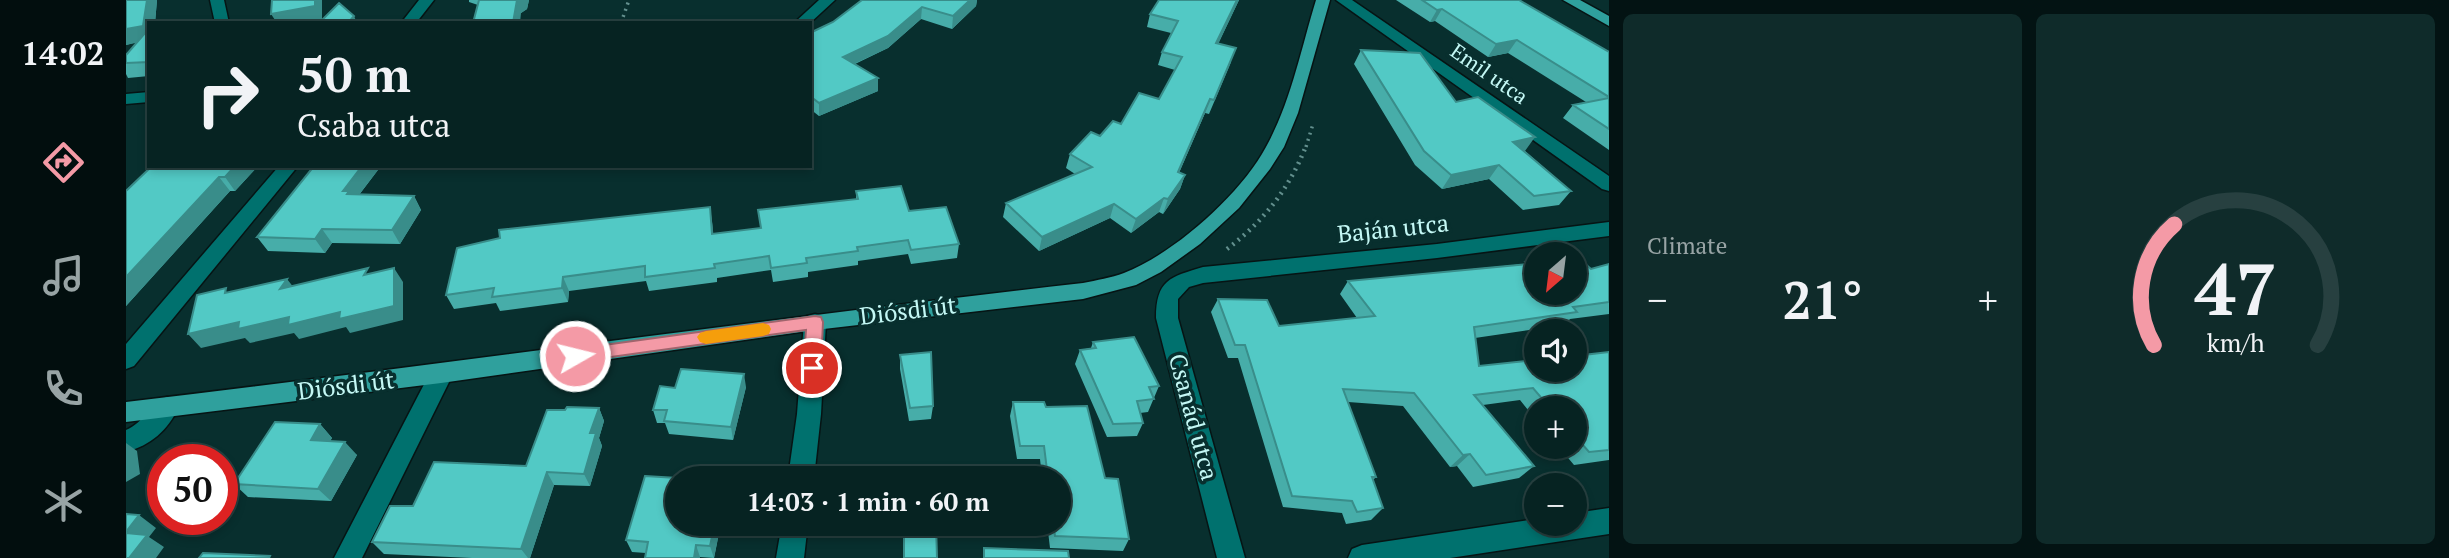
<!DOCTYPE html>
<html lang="en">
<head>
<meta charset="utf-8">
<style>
  body { margin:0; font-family:"PT Serif",serif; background:#0f2b2a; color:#f1f3f6; height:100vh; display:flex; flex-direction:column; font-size:26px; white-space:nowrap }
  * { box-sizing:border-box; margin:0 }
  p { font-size:23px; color:#98a4a5 }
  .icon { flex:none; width:38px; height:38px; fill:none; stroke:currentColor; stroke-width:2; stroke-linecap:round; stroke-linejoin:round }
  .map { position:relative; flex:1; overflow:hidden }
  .details { display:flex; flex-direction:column; gap:14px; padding:14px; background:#031313; width:840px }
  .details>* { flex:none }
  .hud { position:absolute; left:21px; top:21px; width:665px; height:147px; border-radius:0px; box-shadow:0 4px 10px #0003,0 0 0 2px #274040; background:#062322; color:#f1f3f6; overflow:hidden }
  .needle { width:46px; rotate:208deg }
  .fabs { position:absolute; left:1398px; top:242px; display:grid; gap:14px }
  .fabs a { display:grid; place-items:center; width:63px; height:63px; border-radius:50%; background:#062322; box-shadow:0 4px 10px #0003,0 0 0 2px #274040; font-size:35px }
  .speed { position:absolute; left:21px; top:444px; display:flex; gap:14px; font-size:35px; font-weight:700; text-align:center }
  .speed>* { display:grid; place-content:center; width:91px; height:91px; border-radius:50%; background:#062322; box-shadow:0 4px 10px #0003,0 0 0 2px #274040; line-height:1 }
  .speed .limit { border:10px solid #d22; background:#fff; color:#111 }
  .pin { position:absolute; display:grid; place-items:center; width:60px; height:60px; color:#fff; margin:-30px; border:4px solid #fff; border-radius:50%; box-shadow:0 2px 7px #0007 }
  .me { position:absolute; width:77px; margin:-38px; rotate:82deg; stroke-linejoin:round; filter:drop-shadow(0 0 5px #0008) }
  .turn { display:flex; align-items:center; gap:24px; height:147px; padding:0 35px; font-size:32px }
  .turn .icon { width:91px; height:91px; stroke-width:2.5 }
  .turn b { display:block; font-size:49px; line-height:60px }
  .big { font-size:52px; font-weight:700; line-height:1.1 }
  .details .tile { flex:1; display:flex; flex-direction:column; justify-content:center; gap:10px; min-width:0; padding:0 24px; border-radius:10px; background:#0f2b2a }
  .details .dial { align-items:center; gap:0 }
  .dial svg { height:182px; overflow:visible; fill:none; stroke:#274040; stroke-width:7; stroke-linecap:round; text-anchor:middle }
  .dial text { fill:#f1f3f6; stroke:none }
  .heat { display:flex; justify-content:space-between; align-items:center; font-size:38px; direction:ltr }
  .details .tiles { flex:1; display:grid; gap:14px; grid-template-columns:repeat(2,1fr) }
  .trip { position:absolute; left:539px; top:466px; width:406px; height:70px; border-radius:35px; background:#062322; box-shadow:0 4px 10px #0003,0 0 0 2px #274040; font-weight:700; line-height:70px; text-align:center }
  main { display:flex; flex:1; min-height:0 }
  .dock { display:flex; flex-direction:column; width:126px; justify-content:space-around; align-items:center; background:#020e0e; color:#98a4a5 }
  .dock .icon { width:49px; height:49px }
  .dock .current { color:#f49aa6 }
  .dock b { font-size:32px; color:#f1f3f6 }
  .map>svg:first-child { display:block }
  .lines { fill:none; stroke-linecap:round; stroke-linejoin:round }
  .minor-casing { stroke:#061414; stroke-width:3 }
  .major-casing { stroke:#061414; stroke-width:3 }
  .path-far1 { stroke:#63908e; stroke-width:3.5; stroke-dasharray:2 4.5; stroke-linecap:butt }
  .path { stroke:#63908e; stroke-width:4.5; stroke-dasharray:2 5; stroke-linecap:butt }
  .minor { fill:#00716e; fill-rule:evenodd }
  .major { fill:#2fa09d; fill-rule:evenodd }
  .wall { fill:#47ada9 }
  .shaded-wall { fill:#398d8a }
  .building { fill:#52c9c5; stroke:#398d8a; stroke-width:2 }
  .route { fill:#f49aa6; stroke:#9f646c; stroke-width:2 }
  .slow { fill:#f59e0b }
  .labels { text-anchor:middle; stroke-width:7; stroke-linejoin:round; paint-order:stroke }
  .far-street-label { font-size:21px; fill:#c4f8f5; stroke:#082f2e }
  .street-label { font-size:24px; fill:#c4f8f5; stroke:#082f2e }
</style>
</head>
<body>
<main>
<nav class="dock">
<b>14:02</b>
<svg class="icon current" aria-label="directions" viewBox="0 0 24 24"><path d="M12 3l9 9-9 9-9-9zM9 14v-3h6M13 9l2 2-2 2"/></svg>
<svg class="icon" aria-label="music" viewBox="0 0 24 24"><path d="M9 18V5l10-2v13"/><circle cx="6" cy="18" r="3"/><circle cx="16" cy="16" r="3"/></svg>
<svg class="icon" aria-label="phone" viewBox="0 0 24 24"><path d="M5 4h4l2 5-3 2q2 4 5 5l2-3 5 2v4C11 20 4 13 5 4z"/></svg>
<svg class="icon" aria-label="climate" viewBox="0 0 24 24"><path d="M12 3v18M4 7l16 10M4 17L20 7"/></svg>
</nav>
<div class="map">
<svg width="1483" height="558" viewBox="0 0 1483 558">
  <rect width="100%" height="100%" fill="#082f2e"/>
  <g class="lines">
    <g class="minor-casing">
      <path id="minor" d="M84,0h14l5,23h-14z
        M293,0h15l-18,23h-15z
        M693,0h16l-25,23h-16z
        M1210,0h16l257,176v15l-7,-2z
        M23,92v10l-23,2v-10z
        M153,166h19l-164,200 -8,3v-25z
        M1483,222v14l-172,22 -234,25 -14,4 -11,12v19l67,240h-28l-61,-240c0,-38 14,-41 47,-51l234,-23z
        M689,314l8,2 3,6 -5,92 -7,64h-26l9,-64 7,-92 3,-6z
        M315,365l8,2 4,7 -91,184h-28l99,-191z
        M41,397l9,3 3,7c-12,24 -28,38 -53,45v-22c18,-7 24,-27 41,-33z
        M1483,508v26l-159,24h-102l4,-9 10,-4 174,-26v4h39v-10z
        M656,523h26l-4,35h-28z"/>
    </g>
    <g class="major-casing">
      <path id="major" d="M1190,0h14l-32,113 -14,34 -14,22 -31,39 -39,36 -39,28 -25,13 -53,14 -268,31 -374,53 -315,39v-20c319,-38 638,-83 957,-119 14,-3 28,-5 41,-10 51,-20 117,-79 142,-126 25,-45 35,-98 50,-147z
        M1437,0h17l29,16v10z"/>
    </g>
    <path class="path-far1" d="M495,23l8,-23
      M1180,147l7,-23"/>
    <path class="path" d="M1101,249c37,-28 62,-60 79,-103"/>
    <use href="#minor" class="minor"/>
    <use href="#major" class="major"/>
  </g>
  <path class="wall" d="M0,0h31l-2,23h-6v53l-21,2 -2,-4v-19l11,-13 -11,3z
    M343,0h60l-2,9 -6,4 -43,-8 -9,-3z
    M736,0h115l-1,6 -24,23 -31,-10 -33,29 -33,16 23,14v13l-59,25 -9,-7v-76l23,-11z
    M1033,0h80l-21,44 13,18 -22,52 -4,-1 -26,60 6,2 -5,14 -17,25 -4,-2 -28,21 -21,-15 -71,33 -36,-34 3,-14 69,-29 -9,-6 4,-14 30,-18 21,-12 38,-25 16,-29 -17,-5 4,-13 9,-19 -24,-6 3,-13z
    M1270,0h124v1l89,51v98l-46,-32 10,-13 13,-3 -78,-49 -20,4 -53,-36 -5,1z
    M1235,50l95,52 69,49 46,40 -12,14 -36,5 -34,-31 -47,10 -27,-24 -61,-101z
    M132,166l-23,25h-5l-104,115v-115z
    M188,166h67l-22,29 55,1 7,14 -21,34 -68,-1 -7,10 -57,-2 -11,-14z
    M730,191l53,20 50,33 -2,14 -46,6 -3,-10 -50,7v4l-50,7v5l-35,5 -2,-12 -54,8v4l-68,9 -3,-10 -77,10 -1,11 -68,9 -4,-8 -42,6 -8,-14 266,-73 1,12 47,-6 96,-29z
    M1400,262l65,7 18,-5v50l-39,5 -6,6 -89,13 4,28 130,-14v108l-35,5 -16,-19h17v-38h-39v12l-16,-20 -37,5 51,61 -15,12 -46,9 -16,-21 -7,1 -47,-61 -55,-4 28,75 -3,3 10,28 -12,12 -25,4 -4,-11 -59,-6 -45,-149h-10l-17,-46 7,-13 61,27 78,-8 -17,-24 8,-13 176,-17z
    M967,342l66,44 -11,26 -8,1 3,10 -6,13 -30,1 -32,-73 5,-14 11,-2z
    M774,355l33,51 -2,13 -22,2 -9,-52z
    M620,387l-13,53 -64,-6 -4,-11h-8l-4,-13 22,-22z
    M887,402l33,5 83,132 -6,12 -73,-3 -3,-25h12v-45h-17l-2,-19h-23l-7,-43z
    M473,408l5,13 -5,17 3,8 -12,40 -36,-1 -24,73h-58l-88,-4 -12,-12 41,-36 113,-40 39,-56z
    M194,424l12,14 -2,3 27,14 -26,46 -83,-4 -14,-13z
    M551,523h44l-7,35 -14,-1v1h-55l1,-5 -14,-1 -6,-12z"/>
  <path class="shaded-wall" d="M21,0h10l-2,23h-6v17l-23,5v-16z
    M189,0h7v19l-19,4h-26l-6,-9z
    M391,0h12l-2,9 -6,4 -1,10h-7z
    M844,0h7l-1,6 -24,23 1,-13z
    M1111,0h2l-27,57 4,-14z
    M796,7l-1,12 -33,29 -45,21v-12z
    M1316,9l-7,12 -5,1 7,-12z
    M228,16l3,7h-9z
    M1391,40l-9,13 -20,4 8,-13z
    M752,78v13l-59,25v-13z
    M1084,99l-5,14 -32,73 5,-14z
    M1409,137l-10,14 -22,5 10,-14z
    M1373,165l-10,14 -47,10 9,-14z
    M109,166h23l-23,25 -10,-14z
    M236,166h19l-26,34 -12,-9z
    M1059,175l-5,14 -17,25 5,-15z
    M93,177l11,14 -104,115v-29z
    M288,196l7,14 -21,34 -8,-14z
    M1038,198l-5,14 -28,21 5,-14z
    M988,204l-4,14 -71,33 3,-14z
    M584,207l2,15 3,26 -3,-14z
    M196,229l10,14 -7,10 -10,-14z
    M268,268l9,14v38l-53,13 -4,-6 -47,12 -5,-6 -44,10 -5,-5 -44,10 -13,-14z
    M437,277l6,14 -1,11 -6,-14z
    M161,279l11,14 -18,-4z
    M618,374l2,13 -13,53 -2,-13z
    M473,408l5,13 -5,17 3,8 -12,40 -6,-12 6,-41z
    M194,424l12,14 -9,15 -12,-13z
    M219,442l12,13 -26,46 -13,-12z
    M0,443l11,8 3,23 -14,8z
    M1344,454l-13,12 -7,1 13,-12z
    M421,472l7,13 -24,73h-2l-7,-9z
    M13,515l17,13 -7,9 15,10 -8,11h-27l-3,-25z
    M589,523h6l-7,35 -4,-12z
    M570,545l4,12v1h-6z"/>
  <path class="building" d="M0,0h21l-4,26 -17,3z
    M146,0h43v6l-44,8z
    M353,0h38l-4,23h-40z
    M736,0h108l-17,16 -31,-9 -34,29 -45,21 35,21 -59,25 -9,-7v-63l23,-11z
    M1033,0h78l-21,43 20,5 -22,52 -4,-1 -32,73 7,3 -17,24 -4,-1 -28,21 -22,-15 -72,33 -36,-34 86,-36 -22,-13 21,-22 9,4 13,-15 8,3 18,-31 20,6 23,-42 -20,-5 16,-31 -28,-7z
    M1296,0h97l90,52v45l-92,-57 -21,4 -54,-35 -5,1z
    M213,3l15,13 -6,7h-29z
    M19,33h4v29l-23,1v-8z
    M1235,50l59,3 36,49 22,-5 57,40 -22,5 58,49 -37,5 -35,-31 -48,10 -27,-24z
    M1483,98v31l-36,-24z
    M26,166h83l-10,11h-6l-93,100v-86z
    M188,166h48l-19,25h6l-2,3 67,2 -22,34 -70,-1 -7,10 -58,-2z
    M775,186l8,25 37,-4 13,37 -48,6 -3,-10 -51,7 1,4 -52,7 1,5 -36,5 -2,-12 -55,8 1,4 -70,9v-11l-82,11 -1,11 -70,9 2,-9 -48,7 11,-47 43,-10 -1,-8 211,-23 2,27 49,-6 -3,-18 100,-11 -2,-8z
    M1449,255l16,14 18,-5v38l-36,5 4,5 -103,15 5,39 57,-6v9h39v-13l34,-4v98l-20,2 -14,-16v-28h-25l-17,-20 -59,7 60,71 -48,9 -16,-21 -7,1 -49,-62 -71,-4 33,88h-4l11,31 -26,4 -5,-11 -60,-5 -47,-151h-10l-17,-46 49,1 12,26 96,-10 -27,-35 181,-17 -3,-2 10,-2v32h39z
    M242,268l-4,7 30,-7v38l-55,13 1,-7 -52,13 1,-8 -51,12 1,-7 -51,12 9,-39 29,-7 -1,5 62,-14 -7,10z
    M1008,337l25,49 -10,1 5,12 -17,2 6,22 -30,1 -33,-74 16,-2 -3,-6z
    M805,352l2,54 -23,2 -10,-53z
    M555,369l63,5 -13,53 -67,-6 3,-11h-14l7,-24 15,2z
    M887,402h31l2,5 41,-1 18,72 13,1 11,60 -74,-3 -2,-13h6v-45h-11l-4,-32h-24z
    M441,407l32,1 -9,25h6l-12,41 -37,-2 -26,77 -149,-7 18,-36h23l21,-44 92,4 21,-56h18z
    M149,422l45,2 -9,16 34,2 -27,47 -84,-5z
    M519,476l32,2v45h38l-5,23 -14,-1 -2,13h-49l3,-16 -22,-2z
    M0,514l13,1 -13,17z
    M778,523h32l1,35h-33z
    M0,533l21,2 -18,23h-3z
    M858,548l84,3 1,7h-85z
    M77,553l67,3 -1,2h-70z"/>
  <path class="route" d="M689,316l6,1 2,5 -2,46 -3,5h-12l-3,-5 3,-38 -231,32 -6,-2 -3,-4 3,-5 6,-2z"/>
  <path class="slow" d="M637,323l6,2 2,4 -2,5 -6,2 -57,8 -6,-2 -3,-5 3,-4 6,-2z"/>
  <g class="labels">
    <g class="far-street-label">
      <text transform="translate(1363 74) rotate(35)" y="7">Emil utca</text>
    </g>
    <g class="street-label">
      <text transform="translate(1267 229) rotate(-6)" y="8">Baján utca</text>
      <text transform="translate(782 311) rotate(-7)" y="8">Diósdi út</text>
      <text transform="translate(220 386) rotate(-7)" y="8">Diósdi út</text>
      <text transform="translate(1067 417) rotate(75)" y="8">Csanád utca</text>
    </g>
  </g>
</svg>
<div class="fabs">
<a><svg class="needle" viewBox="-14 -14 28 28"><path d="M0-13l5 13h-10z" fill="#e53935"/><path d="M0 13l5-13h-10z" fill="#98a4a5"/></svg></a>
<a><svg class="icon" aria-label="sound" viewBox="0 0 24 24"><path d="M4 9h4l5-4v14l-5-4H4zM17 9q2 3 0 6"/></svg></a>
<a>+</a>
<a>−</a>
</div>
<div class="speed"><div class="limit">50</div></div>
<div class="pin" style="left:686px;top:368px;background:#d93025"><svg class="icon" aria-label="arrive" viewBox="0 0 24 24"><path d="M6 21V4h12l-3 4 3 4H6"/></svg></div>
<svg class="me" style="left:449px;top:356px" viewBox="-20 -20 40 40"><circle r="17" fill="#f49aa6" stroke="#fff" stroke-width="3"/><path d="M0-11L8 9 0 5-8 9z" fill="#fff"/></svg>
<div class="trip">14:03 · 1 min · 60 m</div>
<div class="hud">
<div class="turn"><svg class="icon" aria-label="right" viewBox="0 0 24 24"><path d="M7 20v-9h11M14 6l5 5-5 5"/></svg><div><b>50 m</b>Csaba utca</div></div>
</div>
</div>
<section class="details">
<div class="tiles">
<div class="tile"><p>Climate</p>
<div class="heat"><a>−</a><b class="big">21°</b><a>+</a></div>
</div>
<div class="tile dial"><svg viewBox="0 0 100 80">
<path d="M14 69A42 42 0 1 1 86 69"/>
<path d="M14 69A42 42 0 0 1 23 16" stroke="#f49aa6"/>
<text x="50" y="56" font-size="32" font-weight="700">47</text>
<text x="50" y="72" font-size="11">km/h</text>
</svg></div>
</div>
</section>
</main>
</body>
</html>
